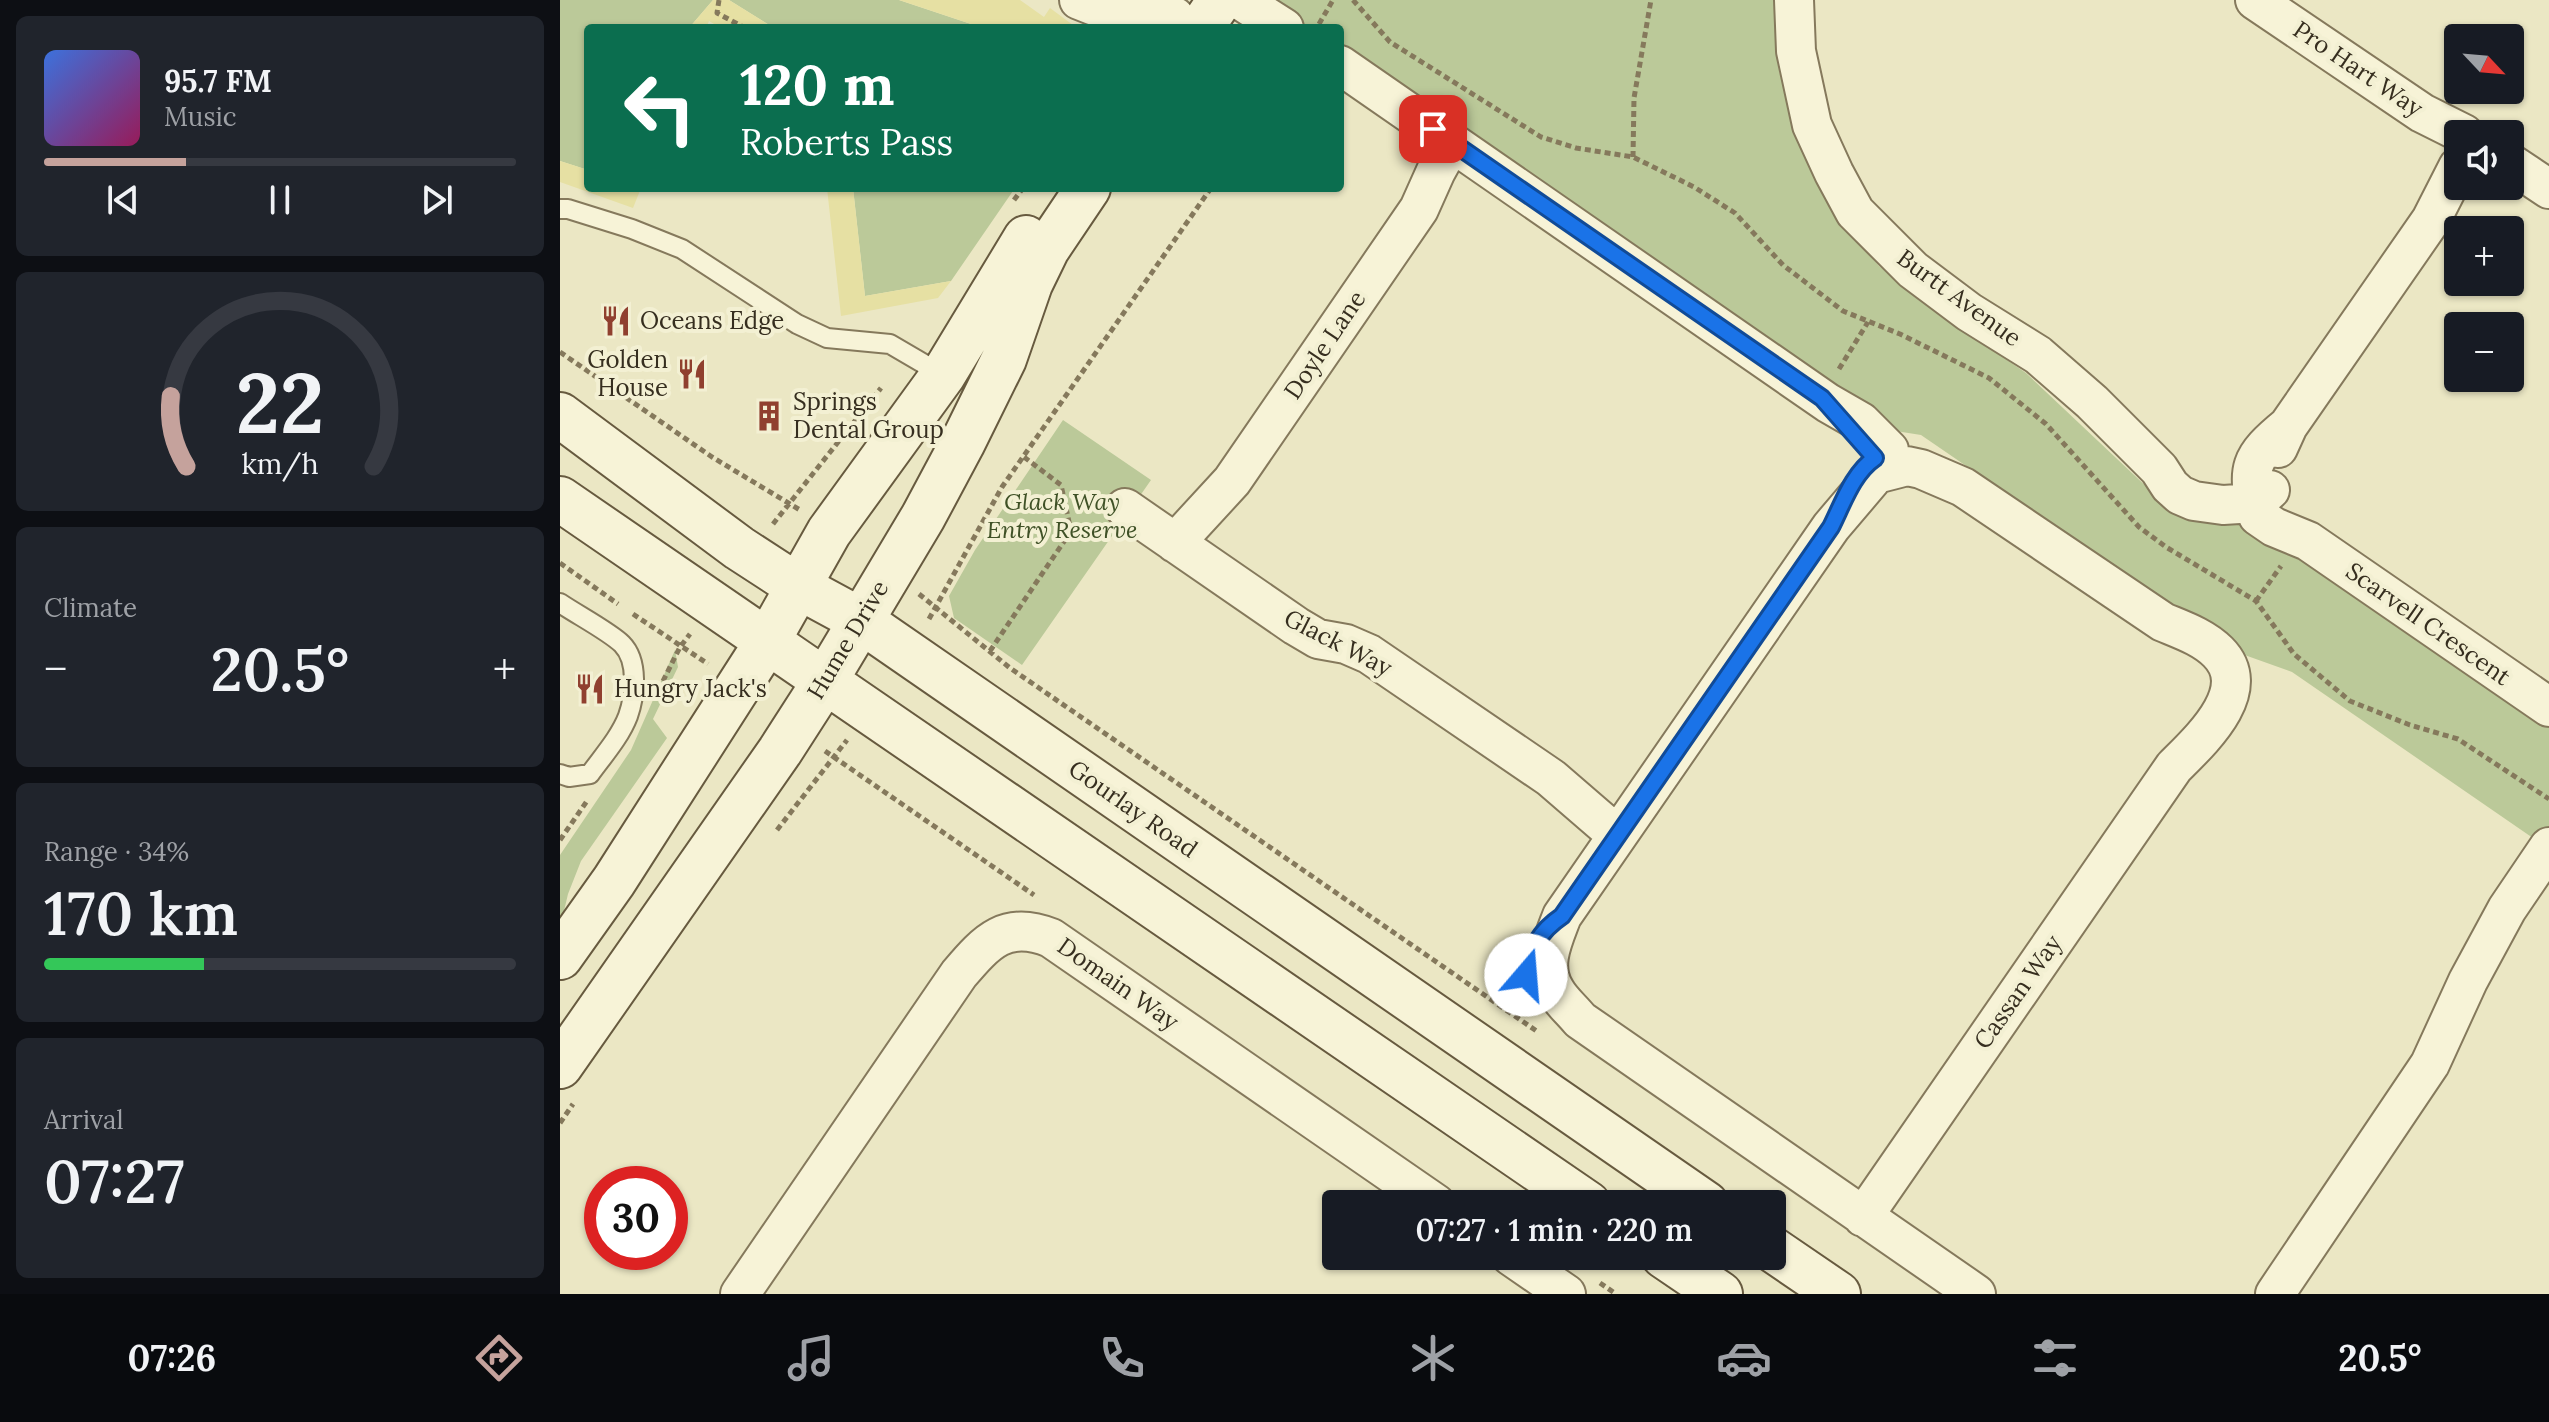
<!DOCTYPE html>
<html lang="en">
<head>
<meta charset="utf-8">
<style>
  body { margin:0; font-family:Lora,serif; background:#20242c; color:#f1f3f6; height:100vh; display:flex; flex-direction:column; font-size:30px; white-space:nowrap }
  * { box-sizing:border-box; margin:0 }
  p { font-size:26px; color:#9ea1a6 }
  .icon { flex:none; width:44px; height:44px; fill:none; stroke:currentColor; stroke-width:2; stroke-linecap:round; stroke-linejoin:round }
  .map { position:relative; flex:1; overflow:hidden }
  .side { display:flex; flex-direction:column; gap:16px; padding:16px; background:#0d0f14; width:560px }
  .side>* { flex:none }
  .top-card { position:absolute; left:24px; top:24px; width:760px; height:168px; border-radius:8px; box-shadow:0 2px 6px #0004; background:#0b6e4f; color:#fff; overflow:hidden }
  .needle { width:52px; rotate:116deg }
  .fabs { position:absolute; left:1884px; top:24px; display:grid; gap:16px }
  .fabs a { display:grid; place-items:center; width:80px; height:80px; border-radius:8px; background:#171b24; box-shadow:0 2px 6px #0004; font-size:40px }
  .speed { position:absolute; left:24px; top:1166px; display:flex; gap:16px; font-size:40px; font-weight:700; text-align:center }
  .speed>* { display:grid; place-content:center; width:104px; height:104px; border-radius:50%; background:#171b24; box-shadow:0 2px 6px #0004; line-height:1 }
  .speed .limit { border:12px solid #d22; background:#fff; color:#111 }
  .pin { position:absolute; display:grid; place-items:center; width:68px; height:68px; color:#fff; margin:-34px; border-radius:16px; box-shadow:0 4px 12px #0006 }
  .me { position:absolute; width:88px; margin:-44px; rotate:18deg; stroke-linejoin:round; filter:drop-shadow(0 0 6px #0008) }
  .turn { display:flex; align-items:center; gap:28px; height:168px; padding:0 24px; font-size:36px }
  .turn .icon { width:104px; height:104px; stroke-width:2.5 }
  .turn b { display:block; font-size:56px; line-height:68px }
  .big { font-size:60px; font-weight:600; line-height:1.1 }
  .side .widget { flex:1; display:flex; flex-direction:column; justify-content:center; gap:12px; min-width:0; padding:0 28px; border-radius:12px; background:#20242c }
  .side .dial { align-items:center; gap:0 }
  .dial svg { height:208px; overflow:visible; fill:none; stroke:#363941; stroke-width:7; stroke-linecap:round; text-anchor:middle }
  .dial text { fill:#f1f3f6; stroke:none }
  .song { display:flex; align-items:center; gap:24px }
  .cover { width:96px; height:96px; border-radius:12px; background:linear-gradient(135deg,hsl(220 70% 55%),hsl(330 70% 35%)) }
  .played { height:8px; border-radius:4px; background:linear-gradient(90deg,#c5a29c 30%,#363941 30%) }
  .keys { display:flex; justify-content:space-around; direction:ltr }
  .heat { display:flex; justify-content:space-between; align-items:center; font-size:44px; direction:ltr }
  .charge { height:12px; border-radius:6px; background:linear-gradient(90deg,#34c759 34%,#363941 0) }
  .trip { position:absolute; left:762px; top:1190px; width:464px; height:80px; border-radius:8px; background:#171b24; box-shadow:0 2px 6px #0004; font-weight:600; line-height:80px; text-align:center }
  .dock { display:flex; height:128px; justify-content:space-around; align-items:center; background:#090b0e; color:#9ea1a6 }
  .dock .icon { width:56px; height:56px }
  .dock .on { color:#c5a29c }
  .dock b { font-size:36px; color:#f1f3f6 }
  main { display:flex; flex:1; min-height:0 }
  .map>svg:first-child { display:block }
  .green { fill:#bbc999 }
  .sand { fill:#e6e0a3 }
  .lines { fill:none; stroke-linecap:round; stroke-linejoin:round }
  .lane-casing { stroke:#85795c; stroke-width:22 }
  .street-casing { stroke:#85795c; stroke-width:42 }
  .secondary-casing { stroke:#675a3f; stroke-width:48 }
  .path { stroke:#85795c; stroke-width:5; stroke-dasharray:6 4; stroke-linecap:butt }
  .lane { stroke:#f7f3d7; stroke-width:18 }
  .street { stroke:#f7f3d7; stroke-width:38 }
  .secondary { stroke:#f7f3d7; stroke-width:44 }
  .route-casing { stroke:#114b97; stroke-width:20 }
  .route { stroke:#1a73e8; stroke-width:14 }
  .labels { text-anchor:middle; stroke-width:8; stroke-linejoin:round; paint-order:stroke }
  .street-label { font-size:24px; fill:#362e1f; stroke:#f3f0d3 }
  .poi-label { font-size:24px; fill:#362e1f; stroke:#f3f0d3; text-anchor:start }
  .park-label { font-size:24px; font-style:italic; fill:#3f5126; stroke:#f3f0d3 }
</style>
</head>
<body>
<main>
<section class="side">
<div class="widget">
<div class="song"><i class="cover"></i><div><b>95.7 FM</b><p>Music</p></div></div>
<div class="played"></div>
<div class="keys"><svg class="icon" aria-label="previous" viewBox="0 0 24 24"><path d="M18 5L8 12l10 7zM5 5v14"/></svg><svg class="icon" aria-label="pause" viewBox="0 0 24 24"><path d="M8 5v14M16 5v14"/></svg><svg class="icon" aria-label="next" viewBox="0 0 24 24"><path d="M6 5l10 7-10 7zM19 5v14"/></svg></div>
</div>
<div class="widget dial"><svg viewBox="0 0 100 80">
<path d="M14 69A42 42 0 1 1 86 69"/>
<path d="M14 69A42 42 0 0 1 8 42" stroke="#c5a29c"/>
<text x="50" y="56" font-size="32" font-weight="700">22</text>
<text x="50" y="72" font-size="11">km/h</text>
</svg></div>
<div class="widget"><p>Climate</p>
<div class="heat"><a>−</a><b class="big">20.5°</b><a>+</a></div>
</div>
<div class="widget"><p>Range · 34%</p><b class="big">170 km</b><div class="charge"></div></div>
<div class="widget"><p>Arrival</p><b class="big">07:27</b></div>
</section>
<div class="map">
<svg width="1989" height="1294" viewBox="0 0 1989 1294">
  <rect width="100%" height="100%" fill="#ebe7c4"/>
  <path class="green" d="M0,0h153l-24,28h-101v142l-28,-9z
    M169,0h170l84,28h-209z
    M709,0h507l-1,36 4,34 16,65 13,30 18,32 18,27 35,42 44,36 103,71 142,134 70,11 311,210v121l-257,-177 -53,-19 -318,-218 -38,-6 -543,-380v-21h-30z
    M293,188h162l-64,93 -86,15z
    M503,420l88,60 -129,185 -68,-47 -5,-22 26,-46z
    M115,650l3,17 -25,52 14,19 -86,123 -13,33 -8,34v-73l71,-105z"/>
  <path class="sand" d="M153,0h16l45,28h-53l-12,-7 -3,7h-17z
    M339,0h121l24,17 6,-9 27,20h-94z
    M0,161l28,9v18h53l-8,20 -73,-26z
    M267,188h26l12,108 86,-15 -13,17 -97,18z"/>
  <g class="lines">
    <g class="lane-casing">
      <path id="lane" d="M0,209h8l64,20 50,20 115,75 30,14 63,6 53,31
        M0,603c16,11 50,29 62,41 17,17 13,52 6,72 -8,21 -25,40 -38,58l-21,3 -9,-3"/>
    </g>
    <g class="street-casing">
      <path id="street" d="M519,0c31,13 63,22 96,17
        M680,0l44,28
        M1234,0l2,51 16,74 22,48 21,39 58,58 56,42 69,43 54,47 67,67 11,17 10,9 14,6 29,4 32,-2 15,-13
        M1695,0l167,113 42,21
        M780,65l488,338 33,19 28,28 1,19
        M1950,163l39,26
        M1728,426c-39,32 -42,42 -30,90l16,11 34,14 241,166
        M1718,448l10,-22 143,-206 27,-53
        M565,508l171,118 22,13 28,5 23,10 182,124 66,57
        M615,543l57,-62 187,-272 17,-38 16,-29
        M1303,1217l311,-450c27,-27 82,-77 44,-115 -15,-15 -36,-22 -55,-30l-200,-135 -42,-18 -14,-3 -31,8 -45,53 -269,389c-9,24 -22,50 -7,74 6,11 17,20 25,30l396,274
        M951,1256l55,38
        M180,1294l219,-320c28,-33 47,-54 92,-36l385,266
        M1715,1294l155,-230 38,-83 39,-72 42,-62"/>
    </g>
    <g class="secondary-casing">
      <path id="secondary" d="M641,28l19,-28
        M0,415l179,133 60,39 61,33 846,584
        M0,499l1028,705
        M0,957l54,-76 153,-239 62,-110 114,-157 83,-137
        M0,1066l220,-315 45,-70 98,-164 39,-73 42,-85 26,-75 17,-35 41,-61
        M1212,1249l66,45
        M1104,1256l56,38"/>
    </g>
    <path class="path" d="M159,0l-2,13 28,15
      M793,0l37,42 151,95 35,11 57,9 61,30 41,26 48,52 60,46 57,23 89,44 57,46 93,103 27,20 90,54 38,53 56,47 60,24 48,14 91,60
      M759,24l14,-24
      M1073,157l1,-59 17,-98
      M454,200l9,-12
      M0,352l152,105 88,53
      M1279,369l29,-47
      M464,457l37,28 10,46 30,4
      M213,524l108,-136
      M0,563l58,41
      M359,594l91,74 528,364
      M1696,601l25,-35
      M73,614l75,50
      M369,619l73,-132 209,-299
      M430,651l81,-120
      M103,681l17,-34 10,-13
      M265,751l209,144
      M217,830l70,-90
      M0,840l27,-39
      M0,1123l13,-19
      M911,1195l14,9
      M1040,1283l16,11"/>
    <use href="#lane" class="lane"/>
    <use href="#street" class="street"/>
    <use href="#secondary" class="secondary"/>
  </g>
  <g class="lines">
    <g class="route-casing">
      <path id="route" d="M873,129l389,269 53,60c-22,15 -32,45 -44,69l-269,389c-22,15 -32,32 -36,59"/>
    </g>
    <use href="#route" class="route"/>
  </g>
  <defs>
    <g id="restaurant-bare" transform="scale(2.4)"><path d="M-5-6h1v4h1v-4h1v4h1v-4h1v5L-1.5 .5V6h-2V.5L-5-1ZM5-6V6H3V1.5H1.5Q1.5-4 5-6Z" fill="#90402f" stroke="#f3f0d3" stroke-width="2.5" paint-order="stroke"/></g>
    <g id="building-bare" transform="scale(2.4)"><path d="M-4-6H4V6H1V3H-1V6H-4ZM-2.5-4.3h1.7v1.8h-1.7ZM.8-4.3h1.7v1.8H.8ZM-2.5-1h1.7V.8h-1.7ZM.8-1h1.7V.8H.8Z" fill="#90402f" stroke="#f3f0d3" stroke-width="2.5" paint-order="stroke"/></g>
  </defs>
  <g fill-rule="evenodd">
    <use href="#restaurant-bare" x="56" y="321"/>
    <use href="#restaurant-bare" x="132" y="374"/>
    <use href="#building-bare" x="209" y="416"/>
    <use href="#restaurant-bare" x="30" y="689"/>
  </g>
  <g class="labels">
    <g class="street-label">
      <text transform="translate(1798 69) rotate(34)" y="8">Pro Hart Way</text>
      <text transform="translate(1399 298) rotate(36)" y="8">Burtt Avenue</text>
      <text transform="translate(765 345) rotate(-56)" y="8">Doyle Lane</text>
      <text transform="translate(1868 624) rotate(35)" y="8">Scarvell Crescent</text>
      <text transform="translate(288 640) rotate(-59)" y="8">Hume Drive</text>
      <text transform="translate(778 643) rotate(27)" y="8">Glack Way</text>
      <text transform="translate(573 809) rotate(35)" y="8">Gourlay Road</text>
      <text transform="translate(558 984) rotate(35)" y="8">Domain Way</text>
      <text transform="translate(1458 992) rotate(-55)" y="8">Cassan Way</text>
    </g>
    <g class="poi-label">
      <text x="80" y="329">Oceans Edge</text>
      <text x="108" y="368" text-anchor="end">Golden<tspan x="108" dy="28">House</tspan></text>
      <text x="233" y="410">Springs<tspan x="233" dy="28">Dental Group</tspan></text>
      <text x="54" y="697">Hungry Jack's</text>
    </g>
    <g class="park-label">
      <text x="502" y="510">Glack Way<tspan x="502" dy="28">Entry Reserve</tspan></text>
    </g>
  </g>
</svg>
<div class="fabs">
<a><svg class="needle" viewBox="-14 -14 28 28"><path d="M0-13l5 13h-10z" fill="#e53935"/><path d="M0 13l5-13h-10z" fill="#9ea1a6"/></svg></a>
<a><svg class="icon" aria-label="sound" viewBox="0 0 24 24"><path d="M4 9h4l5-4v14l-5-4H4zM17 9q2 3 0 6"/></svg></a>
<a>+</a>
<a>−</a>
</div>
<div class="speed"><div class="limit">30</div></div>
<div class="pin" style="left:873px;top:129px;background:#d93025"><svg class="icon" aria-label="arrive" viewBox="0 0 24 24"><path d="M6 21V4h12l-3 4 3 4H6"/></svg></div>
<svg class="me" style="left:966px;top:975px" viewBox="-20 -20 40 40"><circle r="19" fill="#fff"/><path d="M0-13L10 11 0 6-10 11z" fill="#1a73e8"/></svg>
<div class="trip">07:27 · 1 min · 220 m</div>
<div class="top-card">
<div class="turn"><svg class="icon" aria-label="left" viewBox="0 0 24 24"><path d="M17 20v-9H6M10 6l-5 5 5 5"/></svg><div><b>120 m</b>Roberts Pass</div></div>
</div>
</div>
</main>
<nav class="dock">
<b>07:26</b>
<svg class="icon on" aria-label="directions" viewBox="0 0 24 24"><path d="M12 3l9 9-9 9-9-9zM9 14v-3h6M13 9l2 2-2 2"/></svg>
<svg class="icon" aria-label="music" viewBox="0 0 24 24"><path d="M9 18V5l10-2v13"/><circle cx="6" cy="18" r="3"/><circle cx="16" cy="16" r="3"/></svg>
<svg class="icon" aria-label="phone" viewBox="0 0 24 24"><path d="M5 4h4l2 5-3 2q2 4 5 5l2-3 5 2v4C11 20 4 13 5 4z"/></svg>
<svg class="icon" aria-label="climate" viewBox="0 0 24 24"><path d="M12 3v18M4 7l16 10M4 17L20 7"/></svg>
<svg class="icon" aria-label="car" viewBox="0 0 24 24"><path d="M5 17H2v-5l4-1 3-4h7l3 4 3 1v5h-3M9 17h6M6 11h13"/><circle cx="7" cy="17" r="2"/><circle cx="17" cy="17" r="2"/></svg>
<svg class="icon" aria-label="filters" viewBox="0 0 24 24"><path d="M4 7h16M4 17h16"/><circle cx="9" cy="7" r="2"/><circle cx="15" cy="17" r="2"/></svg>
<b>20.5°</b>
</nav>
</body>
</html>
